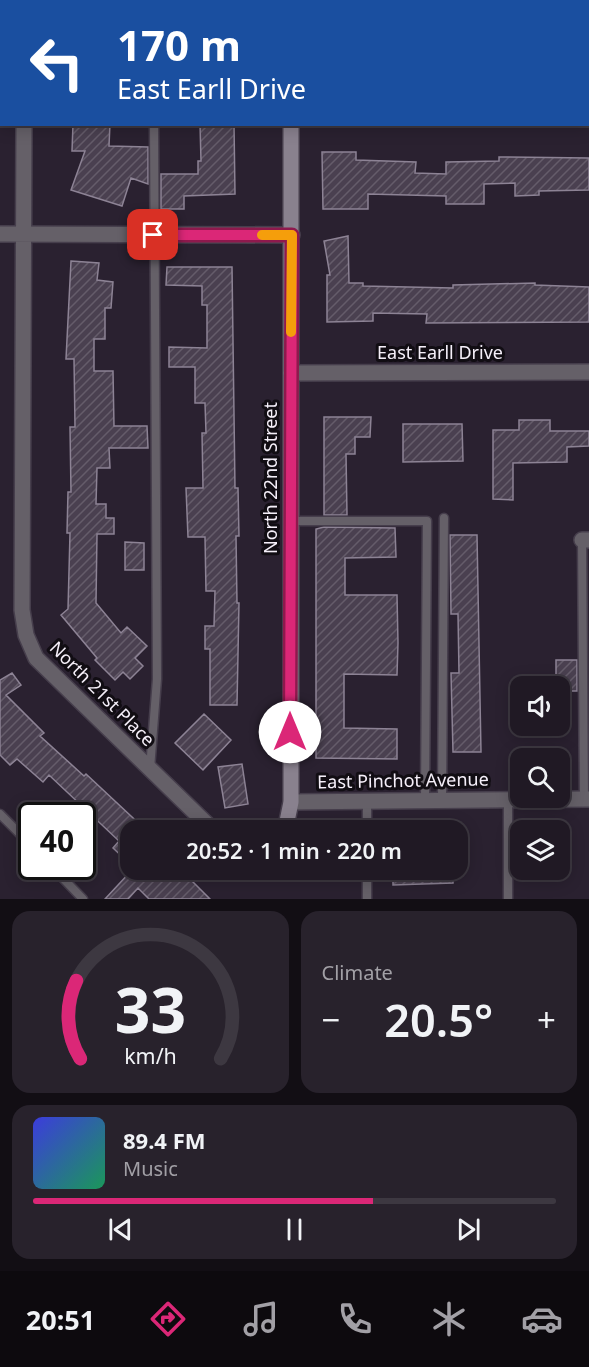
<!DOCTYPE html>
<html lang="en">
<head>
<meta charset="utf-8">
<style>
  body { margin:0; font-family:"Noto Sans",sans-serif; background:#28222c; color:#f1f3f6; height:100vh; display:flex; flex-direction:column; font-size:22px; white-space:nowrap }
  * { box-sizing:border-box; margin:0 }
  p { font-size:20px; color:#a2a0a6 }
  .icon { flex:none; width:33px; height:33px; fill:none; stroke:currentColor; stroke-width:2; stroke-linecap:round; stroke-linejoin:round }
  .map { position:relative; height:899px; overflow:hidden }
  .panel { display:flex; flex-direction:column; gap:12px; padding:12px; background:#120e14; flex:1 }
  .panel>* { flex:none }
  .guide { position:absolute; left:0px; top:0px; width:590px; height:126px; box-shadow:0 3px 15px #0003,0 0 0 2px #3d3841; background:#1a4fa0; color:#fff; overflow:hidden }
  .tools { position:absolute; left:510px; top:676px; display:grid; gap:12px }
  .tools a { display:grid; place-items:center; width:60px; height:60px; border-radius:12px; background:#201924; box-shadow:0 3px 15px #0003,0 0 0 2px #3d3841; font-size:30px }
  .speed { position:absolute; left:18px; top:802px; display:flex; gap:12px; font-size:30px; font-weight:700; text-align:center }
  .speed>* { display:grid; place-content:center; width:78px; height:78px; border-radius:50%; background:#201924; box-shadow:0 3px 15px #0003,0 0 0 2px #3d3841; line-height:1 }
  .speed .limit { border:3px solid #111; border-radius:9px; background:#fff; color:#111 }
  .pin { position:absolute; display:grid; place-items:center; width:51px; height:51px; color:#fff; margin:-26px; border-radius:12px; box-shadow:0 3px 9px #0006 }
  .me { position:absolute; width:66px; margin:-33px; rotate:0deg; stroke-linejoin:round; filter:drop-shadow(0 0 4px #0008) }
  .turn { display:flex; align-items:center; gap:21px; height:126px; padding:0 18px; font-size:27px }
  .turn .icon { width:78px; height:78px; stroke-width:2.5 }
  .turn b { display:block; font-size:42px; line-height:51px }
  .big { font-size:45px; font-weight:600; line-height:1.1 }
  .panel .tile { flex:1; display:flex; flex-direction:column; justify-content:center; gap:9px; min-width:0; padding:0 21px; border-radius:18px; background:#28222c }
  .panel .dial { align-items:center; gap:0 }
  .dial svg { height:156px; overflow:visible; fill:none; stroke:#3d3841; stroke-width:7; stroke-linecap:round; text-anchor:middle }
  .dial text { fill:#f1f3f6; stroke:none }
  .song { display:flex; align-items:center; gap:18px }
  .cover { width:72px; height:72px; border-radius:9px; background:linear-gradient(135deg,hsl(240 70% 55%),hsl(150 70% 35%)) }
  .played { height:6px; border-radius:3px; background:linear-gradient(90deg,#db2777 65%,#3d3841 65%) }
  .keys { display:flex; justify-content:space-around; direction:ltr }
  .heat { display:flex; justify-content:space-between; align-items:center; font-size:33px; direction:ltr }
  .panel .tiles { flex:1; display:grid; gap:12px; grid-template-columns:1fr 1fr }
  .tile:last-child { grid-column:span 2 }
  .trip { position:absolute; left:120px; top:820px; width:348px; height:60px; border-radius:18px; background:#201924; box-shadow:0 3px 15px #0003,0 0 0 2px #3d3841; font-weight:600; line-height:60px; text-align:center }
  .dock { display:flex; height:96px; justify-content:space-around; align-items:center; background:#0d0a0e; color:#a2a0a6 }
  .dock .icon { width:42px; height:42px }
  .dock .active { color:#db2777 }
  .dock b { font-size:27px; color:#f1f3f6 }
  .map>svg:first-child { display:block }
  .building { fill:url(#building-hatch); stroke:#8d8395; stroke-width:1.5 }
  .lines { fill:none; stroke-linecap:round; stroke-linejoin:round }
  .lane-casing { stroke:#463e4c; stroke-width:11 }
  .street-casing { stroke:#463e4c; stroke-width:18 }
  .secondary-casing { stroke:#463e4c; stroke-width:18 }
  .lane { stroke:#656068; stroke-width:8 }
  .street { stroke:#656068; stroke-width:15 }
  .secondary { stroke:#89818e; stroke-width:15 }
  .route-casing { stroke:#8e194d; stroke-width:15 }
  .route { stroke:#db2777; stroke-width:10 }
  .slow { stroke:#f59e0b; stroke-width:10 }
  .labels { text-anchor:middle; stroke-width:6; stroke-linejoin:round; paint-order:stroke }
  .street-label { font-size:18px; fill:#f5eff9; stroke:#110d13 }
</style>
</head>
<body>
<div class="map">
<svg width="589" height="899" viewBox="0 0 589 899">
  <defs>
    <pattern id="building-hatch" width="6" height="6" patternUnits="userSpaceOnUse" patternTransform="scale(1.5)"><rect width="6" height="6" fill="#4a4050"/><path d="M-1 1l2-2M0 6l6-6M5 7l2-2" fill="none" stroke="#655c6a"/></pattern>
  </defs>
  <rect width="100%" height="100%" fill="#2a2130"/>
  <path class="building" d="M73,124h37l-1,22 39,1v37l-17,-6 -9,28 -51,-16 14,-39h-13z
    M200,124h34l1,70 -51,2v13h-23v-35h37v-13h3z
    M322,152h34v8l60,2 -1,11 31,1v-12l53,-1v-4l90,1v32l-50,1v4l-24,1v-13l-31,1v20h-38v-8l-78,-2v15h-45z
    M348,236l1,47h14v3l90,2v-3l82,-2v2l54,2v35l-163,1 1,-9 -54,-1v8l-46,1v-47h3l-6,-34z
    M71,261l28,2 -2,17 16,2 -2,26h-6v31h-11v32h19l1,55h33l1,22h-39l1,20h-13l-1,36h10v14h8v16h-17l-1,69 25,30 6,-6 20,19 -12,12 8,8 -13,13 -7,-7 -8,8 -20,-20 2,-2 -36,-43 7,-6 2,-76h-3l1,-41h3l-1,-65h5l-1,-68h-8z
    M167,267h65l3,221h3l1,48h-3l1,67h2l-2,102h-27v-56h-5v-23h9l1,-35h-9l-1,-54h-17l-2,-49h17l-1,-55h4l-1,-30h-10v-36h-26v-20l38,1v-43h-5v-19l-36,-1z
    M324,417h47l-1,20h-15v17h-9l1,61h-23z
    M519,420h31v11h39v15l-22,1v15l-54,1v37l-20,-1v-69h26z
    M403,424h59l1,37 -60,1z
    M324,527l71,1 1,29 -51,1v37h52l1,48 -1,32 -53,-1v54l53,1v30l-81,-1v-229z
    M450,535h27l4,217h-28l-2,-79h8l-1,-59h-7z
    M125,542l19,1v27h-19z
    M556,660h21v31h-17v-4h-4z
    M12,673l9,12 -15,10 38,38 -4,3 44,40 2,-2 61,57h-17v33l-17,-16 6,-7 -70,-66 -6,7 -26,-23 -7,6 -10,-10v-75z
    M204,714l27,26 -28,30 -28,-27z
    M242,764l6,40 -23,4 -7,-41z
    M132,870h66l-8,9 20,20h-61l-11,-11 -10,11h-23z
    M393,870h60v13l-60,2z"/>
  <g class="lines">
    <g class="lane-casing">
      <path id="lane" d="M154,2v-2
        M290,521h137l-2,279
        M582,540l2,259
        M150,769l7,-90 -3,-555
        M508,799v100
        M442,800l2,-282
        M0,814l32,32
        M367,831v-30
        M52,867l31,32
        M367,899v-29"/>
    </g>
    <g class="street-casing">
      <path id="street" d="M24,2v-2
        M588,112h1
        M24,124l-2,486 4,25 10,23 178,173
        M0,234l292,1
        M291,373l298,-1
        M582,540h7
        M291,802l298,-3"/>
    </g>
    <g class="secondary-casing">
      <path id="secondary" d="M291,0v2
        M285,831l6,-29v-678"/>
    </g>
    <use href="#lane" class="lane"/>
    <use href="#street" class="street"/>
    <use href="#secondary" class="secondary"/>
  </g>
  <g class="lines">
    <g class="route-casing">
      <path id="route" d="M153,235h139l-2,497"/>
    </g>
    <use href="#route" class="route"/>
    <path class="slow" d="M262,235h30l-1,97"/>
  </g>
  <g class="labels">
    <g class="street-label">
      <text x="440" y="359">East Earll Drive</text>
      <text transform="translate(271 478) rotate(-90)" y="6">North 22nd Street</text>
      <text transform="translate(102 694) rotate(45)" y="6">North 21st Place</text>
      <text transform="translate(403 781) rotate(-1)" y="6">East Pinchot Avenue</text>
    </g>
  </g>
</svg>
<div class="tools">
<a><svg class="icon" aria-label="sound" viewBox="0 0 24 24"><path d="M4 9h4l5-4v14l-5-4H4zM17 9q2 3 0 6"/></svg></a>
<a><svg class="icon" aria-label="search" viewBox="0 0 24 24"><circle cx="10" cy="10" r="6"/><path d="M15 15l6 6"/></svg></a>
<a><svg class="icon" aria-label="layers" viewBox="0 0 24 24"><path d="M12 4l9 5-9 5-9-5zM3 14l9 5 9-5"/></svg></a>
</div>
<div class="speed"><div class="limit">40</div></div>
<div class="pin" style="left:153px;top:235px;background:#d93025"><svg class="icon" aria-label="arrive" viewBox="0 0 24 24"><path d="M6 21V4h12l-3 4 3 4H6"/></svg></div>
<svg class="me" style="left:290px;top:732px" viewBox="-20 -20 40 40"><circle r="19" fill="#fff"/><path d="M0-13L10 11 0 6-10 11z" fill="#db2777"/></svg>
<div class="trip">20:52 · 1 min · 220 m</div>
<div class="guide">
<div class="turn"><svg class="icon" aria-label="left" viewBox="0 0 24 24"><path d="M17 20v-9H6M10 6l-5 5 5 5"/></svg><div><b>170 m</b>East Earll Drive</div></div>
</div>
</div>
<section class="panel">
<div class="tiles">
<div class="tile dial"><svg viewBox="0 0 100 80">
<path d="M14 69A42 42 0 1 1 86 69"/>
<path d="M14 69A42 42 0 0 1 12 29" stroke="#db2777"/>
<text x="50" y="56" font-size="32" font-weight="700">33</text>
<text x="50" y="72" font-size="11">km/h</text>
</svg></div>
<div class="tile"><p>Climate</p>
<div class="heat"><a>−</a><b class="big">20.5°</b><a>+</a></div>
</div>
<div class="tile">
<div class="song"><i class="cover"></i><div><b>89.4 FM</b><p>Music</p></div></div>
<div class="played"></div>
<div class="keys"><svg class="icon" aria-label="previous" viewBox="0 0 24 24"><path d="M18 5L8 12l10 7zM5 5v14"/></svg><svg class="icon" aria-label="pause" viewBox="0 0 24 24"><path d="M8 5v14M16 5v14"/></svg><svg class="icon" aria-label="next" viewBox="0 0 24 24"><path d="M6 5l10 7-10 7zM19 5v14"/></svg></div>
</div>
</div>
</section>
<nav class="dock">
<b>20:51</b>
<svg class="icon active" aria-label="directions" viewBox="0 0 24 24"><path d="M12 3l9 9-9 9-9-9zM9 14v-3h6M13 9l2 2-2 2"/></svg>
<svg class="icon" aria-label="music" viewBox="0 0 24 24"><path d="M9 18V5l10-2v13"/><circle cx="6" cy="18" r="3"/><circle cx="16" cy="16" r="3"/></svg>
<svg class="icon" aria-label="phone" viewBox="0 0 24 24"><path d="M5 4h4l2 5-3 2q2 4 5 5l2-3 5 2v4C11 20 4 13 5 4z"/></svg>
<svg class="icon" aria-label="climate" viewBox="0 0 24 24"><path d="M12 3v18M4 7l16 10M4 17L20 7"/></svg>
<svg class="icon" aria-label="car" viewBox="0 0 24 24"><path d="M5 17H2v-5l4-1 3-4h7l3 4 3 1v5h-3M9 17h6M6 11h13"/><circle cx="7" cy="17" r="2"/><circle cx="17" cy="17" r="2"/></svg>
</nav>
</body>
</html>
